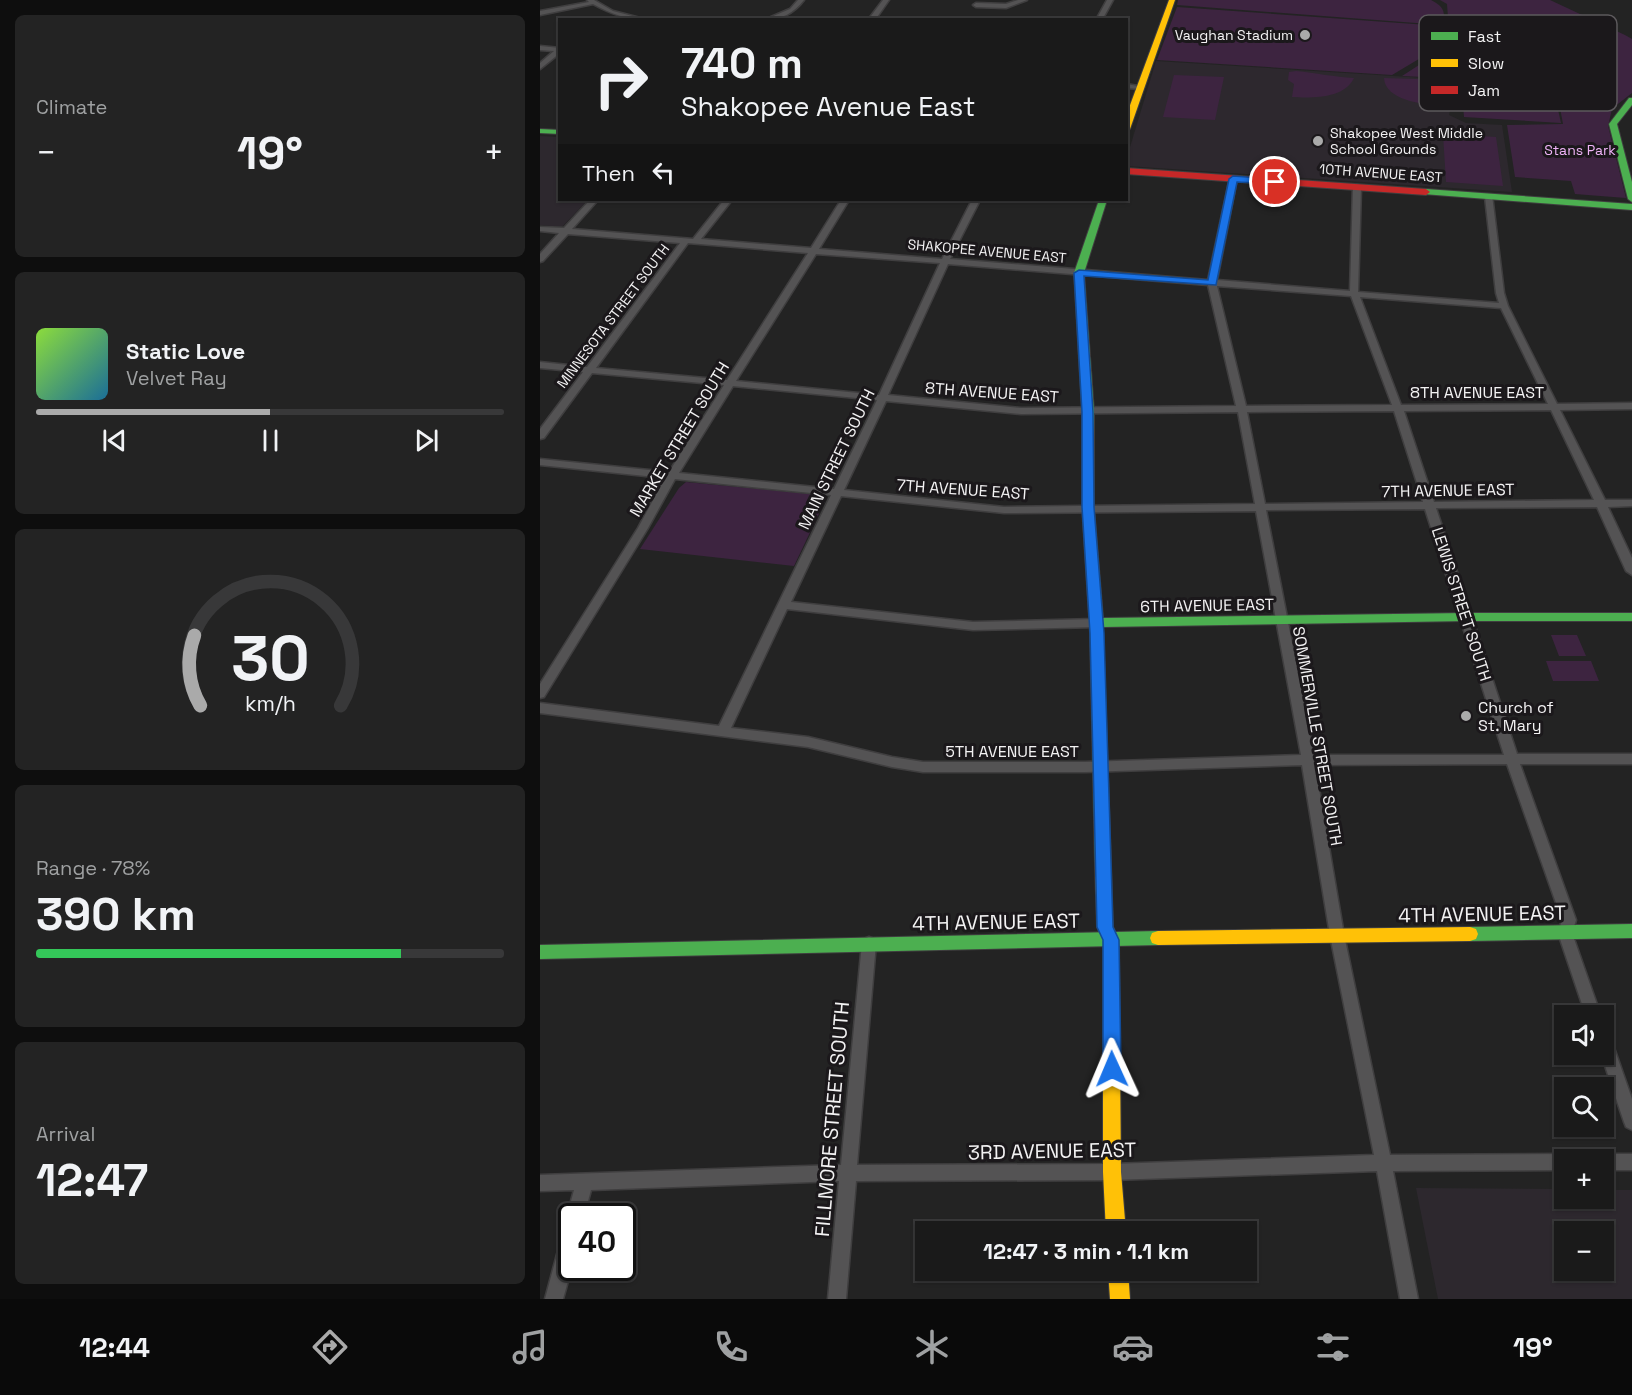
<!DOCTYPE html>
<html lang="en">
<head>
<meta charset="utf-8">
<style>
  body { margin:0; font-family:"Space Grotesk",sans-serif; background:#232323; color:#f1f3f6; height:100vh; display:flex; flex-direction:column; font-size:22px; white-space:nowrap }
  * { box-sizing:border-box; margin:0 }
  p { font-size:20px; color:#9fa1a2 }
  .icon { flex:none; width:33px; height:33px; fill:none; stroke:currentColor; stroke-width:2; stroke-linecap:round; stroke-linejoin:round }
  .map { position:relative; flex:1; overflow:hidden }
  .drawer { display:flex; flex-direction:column; gap:15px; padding:15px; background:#0e0e0e; width:540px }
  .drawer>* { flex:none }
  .guide { position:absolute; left:18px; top:18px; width:570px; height:183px; border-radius:0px; box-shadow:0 2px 4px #0004,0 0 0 2px #383839; background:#1a1a1a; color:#f1f3f6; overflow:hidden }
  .tools { position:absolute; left:1014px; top:1005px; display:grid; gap:12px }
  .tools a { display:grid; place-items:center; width:60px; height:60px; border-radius:0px; background:#1a1a1a; box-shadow:0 2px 4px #0004,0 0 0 2px #383839; font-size:30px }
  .speed { position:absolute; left:18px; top:1203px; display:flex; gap:12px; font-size:30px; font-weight:700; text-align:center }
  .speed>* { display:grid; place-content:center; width:78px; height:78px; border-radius:50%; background:#1a1a1a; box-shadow:0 2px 4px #0004,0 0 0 2px #383839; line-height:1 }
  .speed .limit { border:3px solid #111; border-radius:9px; background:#fff; color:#111 }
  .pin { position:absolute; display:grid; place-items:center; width:51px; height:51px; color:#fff; margin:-26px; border:3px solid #fff; border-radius:50%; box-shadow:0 2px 6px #0007 }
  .me { position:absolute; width:66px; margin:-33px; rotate:359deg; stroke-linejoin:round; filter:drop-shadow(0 0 4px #0008) }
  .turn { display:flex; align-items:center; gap:21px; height:126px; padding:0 24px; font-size:27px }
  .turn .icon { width:78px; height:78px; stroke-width:2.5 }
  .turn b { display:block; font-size:42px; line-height:51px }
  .then { display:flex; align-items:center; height:57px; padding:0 24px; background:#0003; gap:12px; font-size:22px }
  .big { font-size:45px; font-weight:700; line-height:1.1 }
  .drawer .tile { flex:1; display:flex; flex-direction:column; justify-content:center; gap:9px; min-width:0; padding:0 21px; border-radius:9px; background:#232323 }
  .drawer .dial { align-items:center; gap:0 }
  .dial svg { height:156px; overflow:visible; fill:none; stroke:#383839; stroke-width:7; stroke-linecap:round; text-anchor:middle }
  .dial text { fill:#f1f3f6; stroke:none }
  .song { display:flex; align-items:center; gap:18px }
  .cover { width:72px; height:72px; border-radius:9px; background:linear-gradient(135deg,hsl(90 70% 55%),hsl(200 70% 35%)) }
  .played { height:6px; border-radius:3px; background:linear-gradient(90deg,#aaa 50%,#383839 50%) }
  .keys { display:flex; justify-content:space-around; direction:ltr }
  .heat { display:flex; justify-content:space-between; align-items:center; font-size:33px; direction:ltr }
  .charge { height:9px; border-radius:4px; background:linear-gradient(90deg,#34c759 78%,#383839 0) }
  .trip { position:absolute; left:375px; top:1221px; width:342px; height:60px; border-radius:0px; background:#1a1a1a; box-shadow:0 2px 4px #0004,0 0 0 2px #383839; font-weight:700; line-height:60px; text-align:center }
  .tabs { display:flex; height:96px; justify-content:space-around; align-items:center; background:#0a0a0a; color:#9fa1a2 }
  .tabs .icon { width:42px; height:42px }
  .tabs .on { color:#aaa }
  .tabs b { font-size:27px; color:#f1f3f6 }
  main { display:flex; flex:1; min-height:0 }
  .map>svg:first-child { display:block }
  .built { fill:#2d282e; fill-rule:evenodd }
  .green { fill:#3d2440 }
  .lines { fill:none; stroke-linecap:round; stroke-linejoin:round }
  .street-casing { stroke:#3f3e3f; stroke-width:3 }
  .fast-casing { stroke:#3f3e3f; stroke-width:2 }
  .slow-casing { stroke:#3f3e3f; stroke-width:2 }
  .jam-casing { stroke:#3f3e3f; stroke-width:2 }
  .street { fill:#545354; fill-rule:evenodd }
  .fast { fill:#4caf50; fill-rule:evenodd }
  .slow { fill:#ffc107; fill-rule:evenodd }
  .jam { fill:#c62828; fill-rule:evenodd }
  .route { fill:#1a73e8; stroke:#114b97; stroke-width:1.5 }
  .poi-dot { fill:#aaa; stroke:#1b181b; stroke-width:2 }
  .labels { text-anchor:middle; stroke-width:6; stroke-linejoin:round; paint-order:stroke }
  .far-poi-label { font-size:14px; fill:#f3f2f3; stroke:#1b181b; text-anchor:end }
  .far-park-label { font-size:14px; fill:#efb3f7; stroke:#1b181b }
  .far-street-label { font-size:14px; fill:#f3f2f3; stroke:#1b181b }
  .street-label { font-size:16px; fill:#f3f2f3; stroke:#1b181b }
  .poi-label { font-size:16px; fill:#f3f2f3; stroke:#1b181b; text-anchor:start }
  .near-street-label { font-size:20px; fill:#f3f2f3; stroke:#1b181b }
  .key { fill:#1b181b; stroke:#5c595c; stroke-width:1.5 }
  .key-label { font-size:16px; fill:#f3f2f3 }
</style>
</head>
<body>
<main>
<section class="drawer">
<div class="tile"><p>Climate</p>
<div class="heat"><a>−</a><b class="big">19°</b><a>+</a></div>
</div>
<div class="tile">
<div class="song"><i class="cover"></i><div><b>Static Love</b><p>Velvet Ray</p></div></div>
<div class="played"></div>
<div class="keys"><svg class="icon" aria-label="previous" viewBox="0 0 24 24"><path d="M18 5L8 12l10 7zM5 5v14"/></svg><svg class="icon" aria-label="pause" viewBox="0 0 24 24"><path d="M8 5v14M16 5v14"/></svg><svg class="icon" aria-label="next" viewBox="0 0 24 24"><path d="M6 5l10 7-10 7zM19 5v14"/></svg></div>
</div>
<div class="tile dial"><svg viewBox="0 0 100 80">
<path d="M14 69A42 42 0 1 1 86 69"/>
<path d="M14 69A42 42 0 0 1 11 33" stroke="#aaa"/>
<text x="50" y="56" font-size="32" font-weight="700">30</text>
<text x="50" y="72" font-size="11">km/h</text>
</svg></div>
<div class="tile"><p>Range · 78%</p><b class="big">390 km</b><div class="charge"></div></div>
<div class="tile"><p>Arrival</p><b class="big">12:47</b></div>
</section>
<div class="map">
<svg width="1092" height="1299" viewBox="0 0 1092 1299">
  <rect width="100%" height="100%" fill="#232323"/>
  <path class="built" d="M616,61l301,19 -8,35 17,8 36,2 10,67 -385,-26v-9z
    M0,136l19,1 1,63h28l-26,27 -22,-2z
    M876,1188l148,1v9h40v-8h28v109h-194zM1024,1232h40v38h-40z"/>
  <path class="green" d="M638,0h253c12,6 15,11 12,25l-266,-20z
    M900,0h110l75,35 7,4v54l-18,14 -59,-21 -26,-4 -127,-6 48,-31 -3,-41z
    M637,7l265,19 2,18 -52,31 -235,-15z
    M756,71c20,2 38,6 58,7 -10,21 -42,20 -62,19l2,-13 -6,-4 1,-8z
    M634,75l50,2 -9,43 -52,-3z
    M844,78l63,2 4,3 -1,7 -9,2 -2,14c-17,-2 -54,-6 -55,-28z
    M921,80l65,4 29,12 6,27 -97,-6z
    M1024,90l48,19 -4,17 18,72 -51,-4 -4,-13 -56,-4 -8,-52 56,-1 -5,-27z
    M903,134l53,3 7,49 -57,-4z
    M146,482l134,13 5,6 -31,65 -154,-17 39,-61z
    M1011,635h26l9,21h-27z
    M1006,661h45l8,20h-46z"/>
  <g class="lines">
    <g class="street-casing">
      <path id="street" d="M47,0h7l19,11 35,9c-20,0 -37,-6 -55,-16l-53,11v-4l49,-9z
        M258,0h6c-10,13 -23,20 -40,20l26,-11z
        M343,0h6l-14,20h-7z
        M478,0h9l-21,8 -30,-1 -3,-2 3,-2 30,1z
        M567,0h6l-11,20h-6z
        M0,46l20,2v5l-20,16v-6l14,-12 -14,-1z
        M586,84l18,3 -3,2 -15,-1z
        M690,177l7,2 -20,101 133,11 3,-104 4,-2 4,2 -3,105 141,11 -3,-10 -11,-96 7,-2 12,98 4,13 49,98 75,-1v6l-72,1 45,90h27v6l-24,1 24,51v17l-6,-4 -29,-64 -161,1 81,246h115v10h-112l56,156 -4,13 29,83h-15l-28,-83 4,-13 -55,-156 -192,1 29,170 46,220 174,-1 6,2 1,4h-7v10l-171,1 25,128h-18l-23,-128 -265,9 -256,1 -10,118h-18l11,-118 -248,9 -7,26h-12v7l-2,-1 -3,-6 7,-26 -34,1v-16l301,-10 21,-222 2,-4 5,-2 5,2 2,4 -19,222 255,-1 262,-9 -44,-220 -28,-170 -217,7h-162l-31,-5 -84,-20 -268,-34v-10l179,23 112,-231 -156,-16 -27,49 -104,169 -4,1v-14l98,-156 27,-50 -125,-13v-6l129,13 55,-87 -132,-12 -48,65 -4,1v-10l43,-57 -43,-4v-6l47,5 93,-124 -112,-9 -25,27 -3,1v-8l19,-21 -19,-2v-4l24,1 26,-28h8l-26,29 121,10 31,-39h8l-31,39 110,9 30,-48h8l-30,49 123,10 30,-59h8l-30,59 258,21zM148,243l120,10 -81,127 -131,-12zM276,254l124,9 -61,132 -143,-14zM408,264l260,21 28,121 -215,2 -133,-13zM677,286l134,10 41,109 -146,1zM820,297l141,11 47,96 -147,1zM193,386l144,14 -43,89 -155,-16zM346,401l135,13 217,-2 17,92 -251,3 -160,-17zM1011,410l43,90 -160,2 -30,-91zM854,411l29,91 -158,2 -18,-92zM301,496l163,17 252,-2 45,244 -216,7h-162l-31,-5 -84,-20 -77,-9 56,-119 186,21 123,-3 6,-4 -6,-4 -123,3 -182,-20zM885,509l79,246h-190l-48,-245z
        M1064,1035l6,2 2,5 20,57v31l-6,-3 -2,-5 -23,-68h3z
        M1064,1154h28v16h-28v-10h-7l1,-4z
        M32,1224v43l-9,32h-18l18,-67 3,-6z"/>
    </g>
    <g class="fast-casing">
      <path id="fast" d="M1089,98h3v7l-15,19 15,58v20l-4,-3 -19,-75z
        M0,129l20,1v4l-20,-1z
        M886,189l206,15v6l-209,-16v-4z
        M559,200h8l-23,73 10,139v95l9,111 363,-5h166v8h-166l-363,6 8,237 -2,4 -6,2 -6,-2 -2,-4 -5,-231 -8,-126v-95l-8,-139z
        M1092,924v14l-162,3 -6,-2 -2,-5 2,-5 6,-2z
        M618,931l6,2 2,5 -2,5 -6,2 -618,14v-14z"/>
    </g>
    <g class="slow-casing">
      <path id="slow" d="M629,0h6l-45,129 -4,2v-15z
        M563,858l6,2 2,4 2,63 6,13 2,232 5,60h-20l-3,-60v-232l-6,-13 -2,-63 2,-4z
        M930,927l6,2 2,5 -2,5 -6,2 -312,4 -6,-2 -2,-5 2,-5 6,-2z
        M568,1270h20l2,29h-20z"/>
    </g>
    <g class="jam-casing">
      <path id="jam" d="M586,168l300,21 4,3 -4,3 -300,-21z"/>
    </g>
    <use href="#street" class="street"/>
    <use href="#fast" class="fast"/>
    <use href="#slow" class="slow"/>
    <use href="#jam" class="jam"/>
  </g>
  <path class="route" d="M693,176l42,3 4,3 -4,2 -38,-2 -21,103 -132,-9 9,136 1,95 10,126 9,294 6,13 2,129 -2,6 -7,2 -6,-2 -3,-6v-129l-6,-13 -7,-294 -8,-126v-95l-8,-139 5,-3 129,10 21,-101z"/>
  <g class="poi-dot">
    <circle cx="765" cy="35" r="6"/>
    <circle cx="778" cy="141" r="6"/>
    <circle cx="926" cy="716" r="6"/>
  </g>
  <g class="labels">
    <g class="far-poi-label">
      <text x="753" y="40">Vaughan Stadium</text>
      <text x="790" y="138" text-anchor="start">Shakopee West Middle<tspan x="790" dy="16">School Grounds</tspan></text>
    </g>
    <g class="far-park-label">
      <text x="1040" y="155">Stans Park</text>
    </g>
    <g class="far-street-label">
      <text transform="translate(841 173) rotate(4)" y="5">10TH AVENUE EAST</text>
      <text transform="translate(447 251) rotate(5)" y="5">SHAKOPEE AVENUE EAST</text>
      <text transform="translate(73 316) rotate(-53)" y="5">MINNESOTA STREET SOUTH</text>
    </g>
    <g class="street-label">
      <text transform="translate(452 392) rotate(4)" y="6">8TH AVENUE EAST</text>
      <text x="937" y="398">8TH AVENUE EAST</text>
      <text transform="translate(139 439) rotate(-59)" y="6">MARKET STREET SOUTH</text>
      <text transform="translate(296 459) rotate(-64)" y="6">MAIN STREET SOUTH</text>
      <text transform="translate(423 489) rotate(4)" y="6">7TH AVENUE EAST</text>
      <text transform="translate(908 490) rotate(-1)" y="6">7TH AVENUE EAST</text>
      <text transform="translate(922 604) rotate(72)" y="6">LEWIS STREET SOUTH</text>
      <text transform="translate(667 605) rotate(-1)" y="6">6TH AVENUE EAST</text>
      <text transform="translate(778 736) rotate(80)" y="6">SOMMERVILLE STREET SOUTH</text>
      <text x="472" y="757">5TH AVENUE EAST</text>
    </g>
    <g class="poi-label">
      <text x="938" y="713">Church of<tspan x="938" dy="18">St. Mary</tspan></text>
    </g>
    <g class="near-street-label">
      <text transform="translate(942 914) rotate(-1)" y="7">4TH AVENUE EAST</text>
      <text transform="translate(456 922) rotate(-1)" y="7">4TH AVENUE EAST</text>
      <text transform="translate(292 1119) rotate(-85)" y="7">FILLMORE STREET SOUTH</text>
      <text transform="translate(512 1151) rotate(-1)" y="7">3RD AVENUE EAST</text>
    </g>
  </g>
  <rect x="879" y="15" width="198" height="96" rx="9" class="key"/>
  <rect x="891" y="32" width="27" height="8" fill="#4caf50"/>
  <rect x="891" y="59" width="27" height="8" fill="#ffc107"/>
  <rect x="891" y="86" width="27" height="8" fill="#c62828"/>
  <g class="key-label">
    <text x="928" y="42">Fast</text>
    <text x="928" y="69">Slow</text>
    <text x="928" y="96">Jam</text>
  </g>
</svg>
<div class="tools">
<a><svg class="icon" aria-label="sound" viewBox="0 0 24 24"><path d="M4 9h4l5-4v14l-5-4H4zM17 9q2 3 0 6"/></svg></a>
<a><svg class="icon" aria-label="search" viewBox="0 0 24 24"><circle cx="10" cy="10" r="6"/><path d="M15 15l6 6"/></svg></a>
<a>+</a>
<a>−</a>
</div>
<div class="speed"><div class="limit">40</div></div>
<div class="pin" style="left:735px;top:182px;background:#d93025"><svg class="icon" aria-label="arrive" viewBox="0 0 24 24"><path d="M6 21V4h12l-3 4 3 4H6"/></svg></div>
<svg class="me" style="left:572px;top:1069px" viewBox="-20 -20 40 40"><path d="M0-17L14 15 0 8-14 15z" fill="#1a73e8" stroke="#fff" stroke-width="4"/></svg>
<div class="trip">12:47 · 3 min · 1.1 km</div>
<div class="guide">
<div class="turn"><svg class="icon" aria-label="right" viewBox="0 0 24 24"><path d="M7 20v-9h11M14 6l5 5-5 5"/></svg><div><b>740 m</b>Shakopee Avenue East</div></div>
<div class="then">Then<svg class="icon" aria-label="left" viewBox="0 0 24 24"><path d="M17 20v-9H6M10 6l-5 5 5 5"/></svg></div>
</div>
</div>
</main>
<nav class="tabs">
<b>12:44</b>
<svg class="icon on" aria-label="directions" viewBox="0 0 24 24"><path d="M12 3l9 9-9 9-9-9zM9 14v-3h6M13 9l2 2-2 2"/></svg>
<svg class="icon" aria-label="music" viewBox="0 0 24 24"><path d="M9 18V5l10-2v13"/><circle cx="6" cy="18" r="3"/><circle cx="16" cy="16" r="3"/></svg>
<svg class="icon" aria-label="phone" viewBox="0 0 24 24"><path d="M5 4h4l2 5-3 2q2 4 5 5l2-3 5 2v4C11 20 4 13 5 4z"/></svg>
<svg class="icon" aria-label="climate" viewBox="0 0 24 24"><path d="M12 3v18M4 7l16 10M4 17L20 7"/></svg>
<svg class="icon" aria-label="car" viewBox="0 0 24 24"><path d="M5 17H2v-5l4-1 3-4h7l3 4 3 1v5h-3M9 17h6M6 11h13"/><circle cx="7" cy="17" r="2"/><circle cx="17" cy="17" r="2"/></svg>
<svg class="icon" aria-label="filters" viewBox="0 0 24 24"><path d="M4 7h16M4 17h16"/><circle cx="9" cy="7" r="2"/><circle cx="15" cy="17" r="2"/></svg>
<b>19°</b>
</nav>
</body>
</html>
